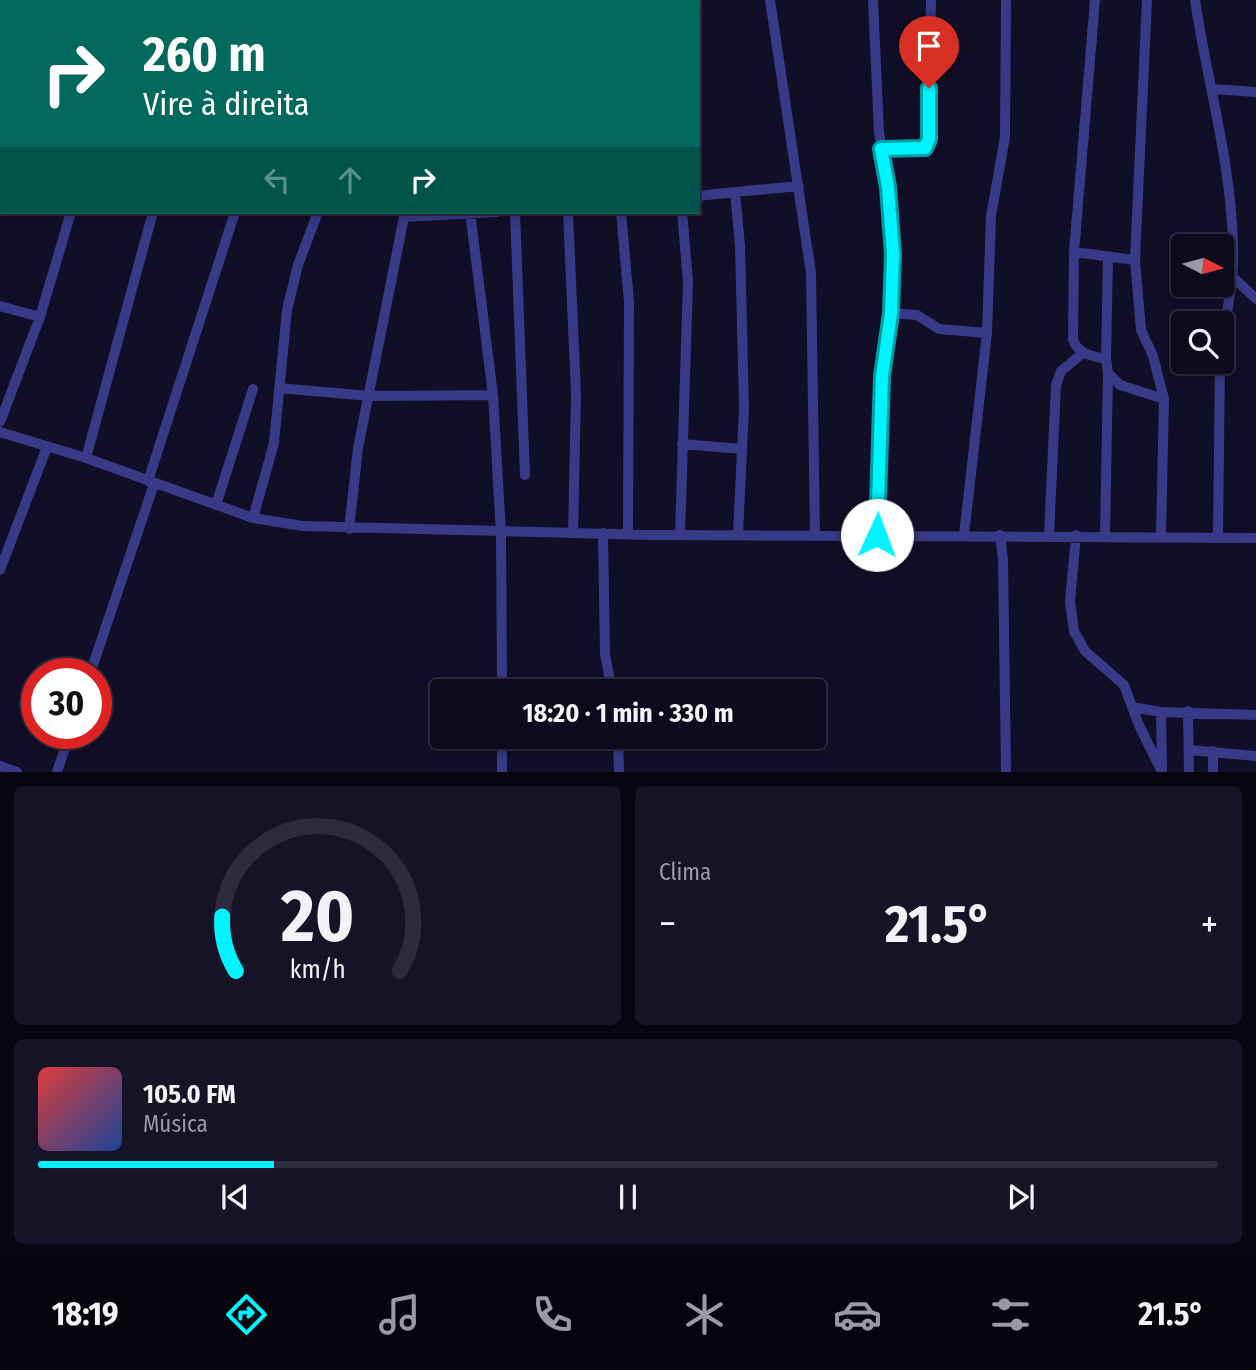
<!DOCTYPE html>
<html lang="pt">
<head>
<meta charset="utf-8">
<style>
  body { margin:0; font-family:"Fira Sans Condensed",sans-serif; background:#161326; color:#f1f3f6; height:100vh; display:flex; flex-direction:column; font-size:26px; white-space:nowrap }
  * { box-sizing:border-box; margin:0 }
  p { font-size:23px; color:#9a9aa4 }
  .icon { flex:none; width:38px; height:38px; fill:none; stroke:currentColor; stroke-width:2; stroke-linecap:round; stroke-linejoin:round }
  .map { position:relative; height:772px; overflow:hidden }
  .sheet { display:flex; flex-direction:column; gap:14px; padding:14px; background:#070610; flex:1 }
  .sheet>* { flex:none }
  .top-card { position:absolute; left:0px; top:0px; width:700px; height:214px; box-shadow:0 4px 10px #0003,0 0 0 2px #2d2b3b; background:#00695c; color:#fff; overflow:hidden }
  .needle { width:46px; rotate:96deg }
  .controls { position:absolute; left:1171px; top:234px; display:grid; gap:14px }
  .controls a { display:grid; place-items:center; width:63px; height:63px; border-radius:7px; background:#0d0a1d; box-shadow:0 4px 10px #0003,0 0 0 2px #2d2b3b; font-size:35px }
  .speed { position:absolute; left:21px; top:658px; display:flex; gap:14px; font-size:35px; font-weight:700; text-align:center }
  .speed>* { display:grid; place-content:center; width:91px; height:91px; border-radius:50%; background:#0d0a1d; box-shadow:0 4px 10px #0003,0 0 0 2px #2d2b3b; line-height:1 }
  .speed .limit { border:10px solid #d22; background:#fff; color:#111 }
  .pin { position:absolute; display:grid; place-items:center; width:60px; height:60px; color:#fff; margin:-72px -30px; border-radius:50% 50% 50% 0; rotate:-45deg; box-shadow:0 0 7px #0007 }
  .pin .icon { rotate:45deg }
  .me { position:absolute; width:77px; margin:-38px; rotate:2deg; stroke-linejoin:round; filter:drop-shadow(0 0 5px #0008) }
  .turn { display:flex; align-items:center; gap:24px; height:147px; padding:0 28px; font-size:32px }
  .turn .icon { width:91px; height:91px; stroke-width:2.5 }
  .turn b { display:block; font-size:49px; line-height:60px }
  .lanes { display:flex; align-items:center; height:66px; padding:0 28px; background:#0003; justify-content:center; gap:35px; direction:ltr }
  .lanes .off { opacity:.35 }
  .big { font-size:52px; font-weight:700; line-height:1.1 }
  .sheet .card { flex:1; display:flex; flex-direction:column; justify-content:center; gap:10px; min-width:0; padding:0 24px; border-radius:10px; background:#161326 }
  .sheet .dial { align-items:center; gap:0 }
  .dial svg { height:182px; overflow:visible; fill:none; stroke:#2d2b3b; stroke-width:7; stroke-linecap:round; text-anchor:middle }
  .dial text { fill:#f1f3f6; stroke:none }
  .song { display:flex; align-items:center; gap:21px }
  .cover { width:84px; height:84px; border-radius:10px; background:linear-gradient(135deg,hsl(0 70% 55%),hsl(220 70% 35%)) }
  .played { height:7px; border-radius:4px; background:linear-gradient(90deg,#00f4ff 20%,#2d2b3b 20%) }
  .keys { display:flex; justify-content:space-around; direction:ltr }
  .heat { display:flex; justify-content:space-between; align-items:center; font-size:38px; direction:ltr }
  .sheet .tiles { flex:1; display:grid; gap:14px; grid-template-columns:1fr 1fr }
  .card:last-child { grid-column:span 2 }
  .trip { position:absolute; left:430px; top:679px; width:396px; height:70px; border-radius:7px; background:#0d0a1d; box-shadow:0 4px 10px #0003,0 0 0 2px #2d2b3b; font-weight:700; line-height:70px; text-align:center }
  .menu { display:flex; height:112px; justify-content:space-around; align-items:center; background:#05040c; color:#9a9aa4 }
  .menu .icon { width:49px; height:49px }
  .menu .current { color:#00f4ff }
  .menu b { font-size:32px; color:#f1f3f6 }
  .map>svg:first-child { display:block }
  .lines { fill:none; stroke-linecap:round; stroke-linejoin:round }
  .minor { stroke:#383987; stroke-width:10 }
  .route-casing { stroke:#009fa6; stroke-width:18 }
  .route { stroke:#00f4ff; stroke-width:12 }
</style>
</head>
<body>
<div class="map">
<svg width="1256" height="772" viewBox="0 0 1256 772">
  <rect width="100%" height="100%" fill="#110e27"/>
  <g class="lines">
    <path class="minor" d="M355,0v2
      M407,0l1,2
      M462,0v2
      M515,0l1,2
      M662,0v2
      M770,0l41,273 4,262
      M873,0l6,132 9,55 5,67 -2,59 -9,63 -5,159
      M1095,0l-21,252 -1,87c4,15 19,17 33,20l2,14
      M1147,0l-12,260 6,70 12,26 11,43 -3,137
      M1195,0c12,81 36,162 38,244 2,36 -8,71 -11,106
      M131,2v-2
      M207,2v-2
      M275,2l1,-2
      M1213,89l43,3
      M0,111h2
      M881,149h40l7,-5 3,-144
      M698,196l37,-4
      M470,212l23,183 8,138 1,158
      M515,212l10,263
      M568,212l8,182 -3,139
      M621,212l8,90 -1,231
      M405,217l92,-5
      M1074,252l61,8
      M1233,277l23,22
      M0,306l40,11
      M891,313l26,2 22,14 48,4
      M1106,359l2,-102
      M279,388l90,8 124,-1
      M0,422l40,-105 31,-105
      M0,432l86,26 167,60 50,8 347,9 606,3
      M682,444l60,5
      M86,458l67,-246
      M148,481l87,-269
      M216,505l37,-116
      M253,518l21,-75 13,-133 11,-45 20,-53
      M349,529l9,-81 47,-236
      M603,533l2,121 7,37
      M738,534l6,-126 -4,-162 -5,-54 64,-6
      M680,535l8,-253 -6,-70
      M964,535l23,-202 4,-117 14,-79 1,-137
      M1000,535l3,24 3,213
      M1076,535l-6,67 4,29 11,20 39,34 15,40 23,47
      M1049,536l7,-151 5,-14 22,-18
      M1105,536l3,-163 12,12 44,14
      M1218,536l2,-174
      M0,570l47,-123
      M90,674l64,-190
      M1132,707l29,5 95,3
      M1188,711l1,61
      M1161,712l1,57
      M618,737l1,35
      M1189,750l67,6
      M0,766l17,6
      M57,772l13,-39
      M502,772v-35
      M1213,772v-21"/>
  </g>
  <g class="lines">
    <g class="route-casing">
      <path id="route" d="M877,535l5,-159 9,-63 2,-59 -5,-67 -7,-38 44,-1 4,-9v-51"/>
    </g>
    <use href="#route" class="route"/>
  </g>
</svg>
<div class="controls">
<a><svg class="needle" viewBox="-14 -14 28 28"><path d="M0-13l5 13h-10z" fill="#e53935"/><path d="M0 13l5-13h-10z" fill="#9a9aa4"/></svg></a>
<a><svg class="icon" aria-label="search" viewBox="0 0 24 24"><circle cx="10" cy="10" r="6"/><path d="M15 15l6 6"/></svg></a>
</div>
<div class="speed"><div class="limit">30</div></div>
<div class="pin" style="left:929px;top:88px;background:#d93025"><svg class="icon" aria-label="arrive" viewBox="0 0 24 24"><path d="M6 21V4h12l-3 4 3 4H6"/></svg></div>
<svg class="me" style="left:877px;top:535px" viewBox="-20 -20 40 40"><circle r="19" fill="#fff"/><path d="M0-13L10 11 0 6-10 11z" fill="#00f4ff"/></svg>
<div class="trip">18:20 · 1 min · 330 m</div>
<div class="top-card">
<div class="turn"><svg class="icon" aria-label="right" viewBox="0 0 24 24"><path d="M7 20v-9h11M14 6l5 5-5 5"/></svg><div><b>260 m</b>Vire à direita</div></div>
<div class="lanes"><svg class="icon off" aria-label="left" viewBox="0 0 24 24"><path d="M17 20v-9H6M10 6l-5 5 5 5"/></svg><svg class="icon off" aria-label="ahead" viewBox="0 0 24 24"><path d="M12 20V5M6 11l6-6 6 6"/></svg><svg class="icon" aria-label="right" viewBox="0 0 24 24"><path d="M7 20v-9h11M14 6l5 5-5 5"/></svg></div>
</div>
</div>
<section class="sheet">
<div class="tiles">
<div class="card dial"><svg viewBox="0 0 100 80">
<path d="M14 69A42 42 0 1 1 86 69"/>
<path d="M14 69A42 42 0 0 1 8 45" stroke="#00f4ff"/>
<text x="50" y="56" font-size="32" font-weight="700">20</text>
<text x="50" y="72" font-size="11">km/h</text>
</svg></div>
<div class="card"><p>Clima</p>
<div class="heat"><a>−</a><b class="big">21.5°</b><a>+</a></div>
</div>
<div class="card">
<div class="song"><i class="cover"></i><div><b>105.0 FM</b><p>Música</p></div></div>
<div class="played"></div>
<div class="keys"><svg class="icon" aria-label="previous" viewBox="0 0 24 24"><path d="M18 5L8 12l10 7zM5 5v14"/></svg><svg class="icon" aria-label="pause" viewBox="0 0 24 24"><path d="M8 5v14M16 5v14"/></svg><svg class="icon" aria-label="next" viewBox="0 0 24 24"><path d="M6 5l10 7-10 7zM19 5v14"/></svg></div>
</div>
</div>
</section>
<nav class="menu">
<b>18:19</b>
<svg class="icon current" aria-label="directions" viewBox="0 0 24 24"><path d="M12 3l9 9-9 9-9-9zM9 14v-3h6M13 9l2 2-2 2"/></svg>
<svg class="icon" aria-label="music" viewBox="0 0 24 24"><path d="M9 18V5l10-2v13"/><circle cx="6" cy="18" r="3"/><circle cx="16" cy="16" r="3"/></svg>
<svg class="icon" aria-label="phone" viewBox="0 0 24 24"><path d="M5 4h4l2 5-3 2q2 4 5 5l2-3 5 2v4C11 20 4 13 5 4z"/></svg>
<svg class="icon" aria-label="climate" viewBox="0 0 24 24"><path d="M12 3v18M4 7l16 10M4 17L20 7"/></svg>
<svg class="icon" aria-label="car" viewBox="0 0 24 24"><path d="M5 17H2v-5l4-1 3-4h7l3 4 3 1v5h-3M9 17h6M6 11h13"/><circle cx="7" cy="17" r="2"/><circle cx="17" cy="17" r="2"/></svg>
<svg class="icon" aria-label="filters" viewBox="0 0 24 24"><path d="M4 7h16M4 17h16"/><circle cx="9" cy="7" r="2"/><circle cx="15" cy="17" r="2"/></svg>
<b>21.5°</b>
</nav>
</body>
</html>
